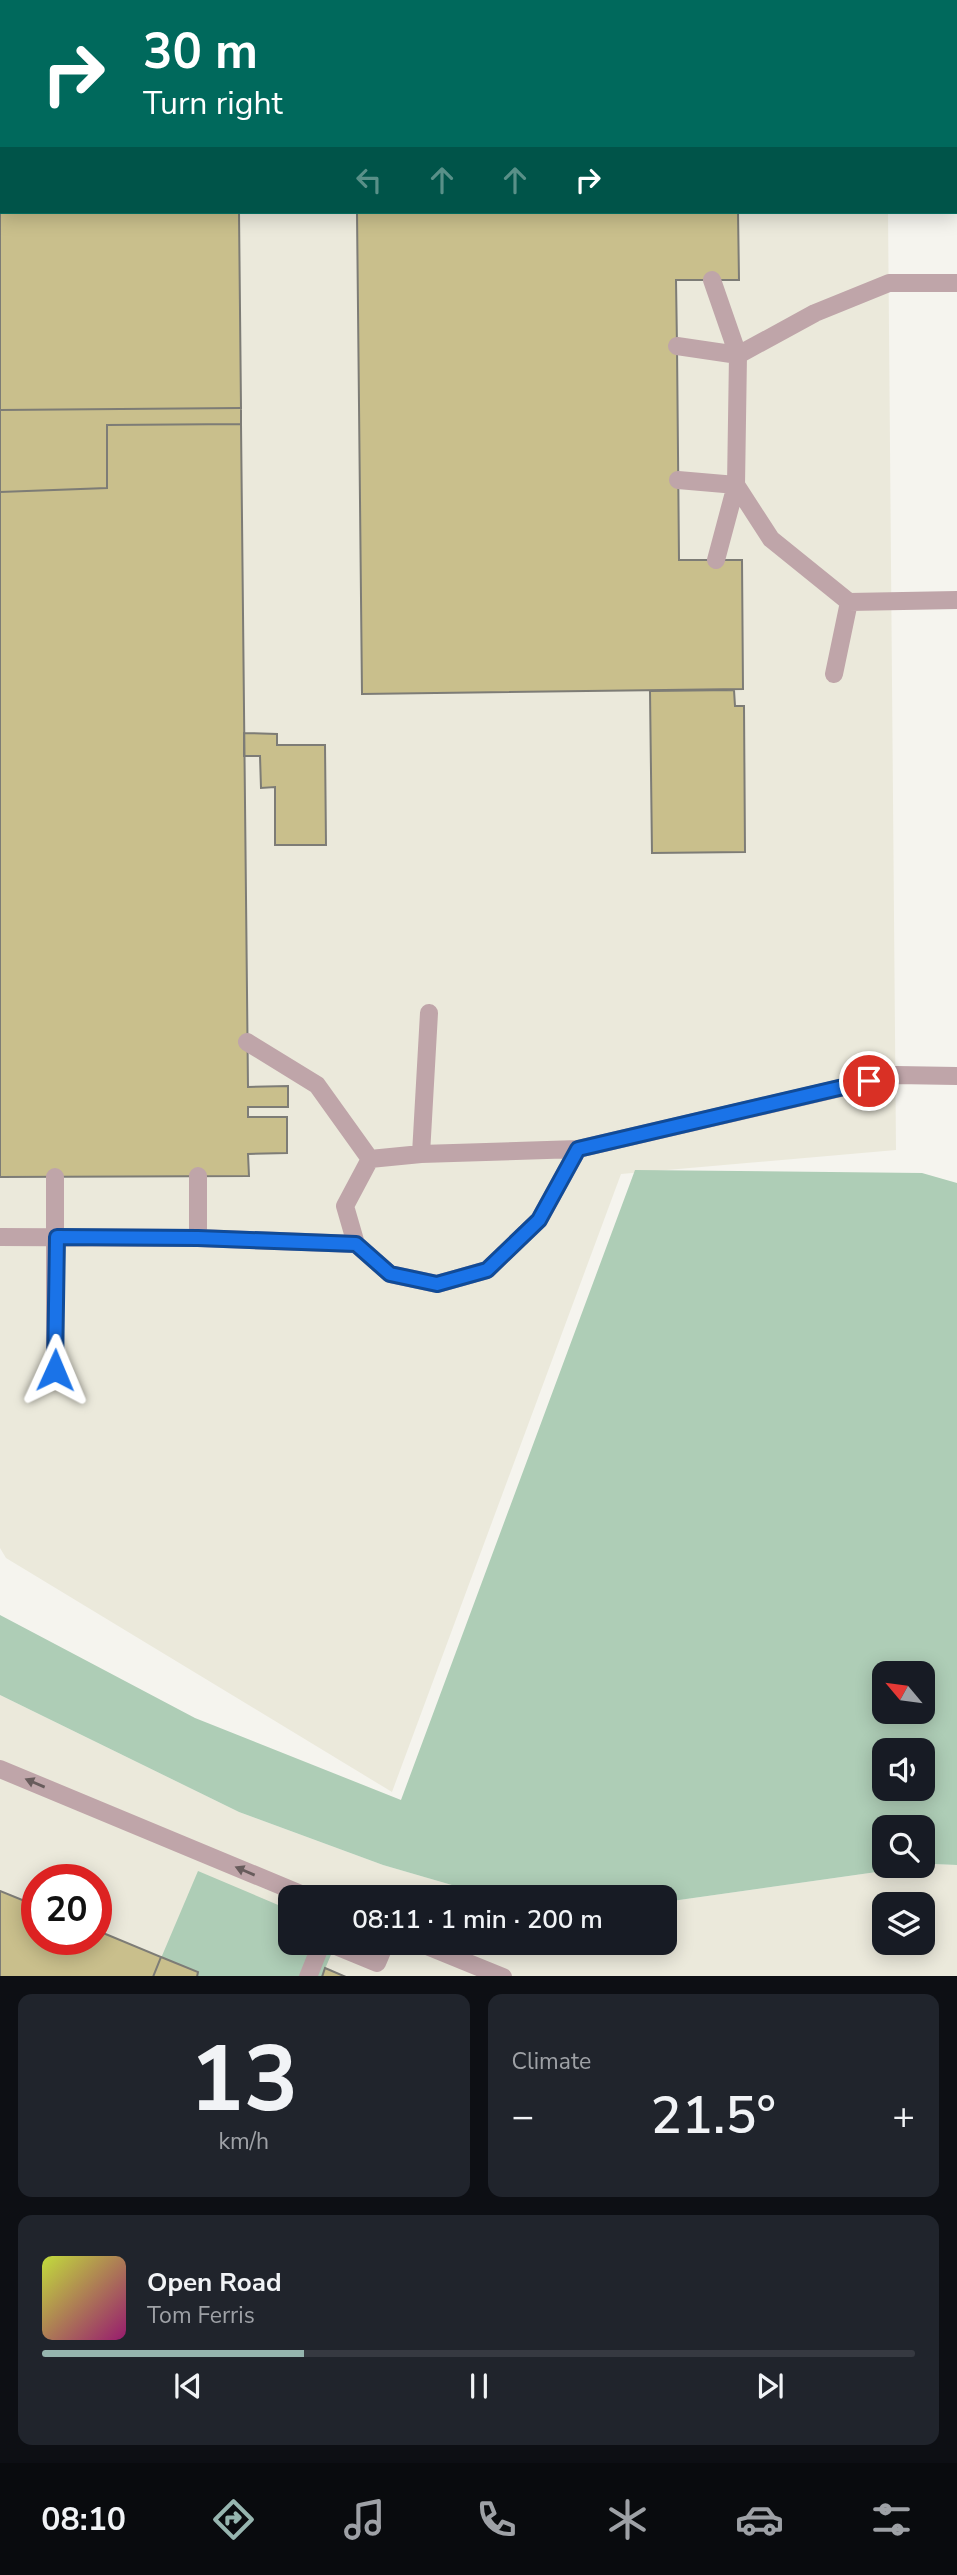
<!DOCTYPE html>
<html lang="en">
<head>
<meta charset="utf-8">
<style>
  body { margin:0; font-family:"Nunito Sans",sans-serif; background:#20242c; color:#f1f3f6; height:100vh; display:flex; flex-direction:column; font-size:26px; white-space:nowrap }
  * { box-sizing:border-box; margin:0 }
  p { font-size:23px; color:#9ea1a6 }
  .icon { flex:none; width:38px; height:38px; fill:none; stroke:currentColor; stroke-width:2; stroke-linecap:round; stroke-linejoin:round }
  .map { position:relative; height:1976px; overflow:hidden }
  .details { display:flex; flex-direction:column; gap:18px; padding:18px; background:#0d0f14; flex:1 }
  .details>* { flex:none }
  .hud { position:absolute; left:0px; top:0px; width:957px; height:214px; box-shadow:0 4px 18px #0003; background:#00695c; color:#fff; overflow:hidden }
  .needle { width:46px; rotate:299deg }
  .controls { position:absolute; left:872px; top:1661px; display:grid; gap:14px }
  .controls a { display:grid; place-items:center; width:63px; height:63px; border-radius:14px; background:#171b24; box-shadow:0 4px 18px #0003; font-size:35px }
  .speed { position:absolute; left:21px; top:1864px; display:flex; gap:14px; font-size:35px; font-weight:700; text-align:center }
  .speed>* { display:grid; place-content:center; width:91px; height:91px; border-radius:50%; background:#171b24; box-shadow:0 4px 18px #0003; line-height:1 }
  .speed .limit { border:10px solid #d22; background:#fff; color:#111 }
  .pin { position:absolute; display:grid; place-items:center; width:60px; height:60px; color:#fff; margin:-30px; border:4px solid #fff; border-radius:50%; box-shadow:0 2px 7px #0007 }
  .me { position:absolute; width:77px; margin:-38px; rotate:1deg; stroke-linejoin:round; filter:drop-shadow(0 0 5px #0008) }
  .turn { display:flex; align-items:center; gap:24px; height:147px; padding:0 28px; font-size:32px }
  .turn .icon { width:91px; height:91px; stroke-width:2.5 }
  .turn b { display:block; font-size:49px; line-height:60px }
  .lanes { display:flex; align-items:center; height:66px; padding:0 28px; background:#0003; justify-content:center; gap:35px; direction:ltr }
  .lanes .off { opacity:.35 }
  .big { font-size:52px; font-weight:600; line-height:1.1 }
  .details .widget { flex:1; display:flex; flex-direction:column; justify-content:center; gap:10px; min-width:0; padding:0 24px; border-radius:14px; background:#20242c }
  .details .dial { align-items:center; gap:0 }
  .dial b { font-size:91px; line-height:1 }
  .song { display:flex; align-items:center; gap:21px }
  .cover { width:84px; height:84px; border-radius:10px; background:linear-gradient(135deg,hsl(70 70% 55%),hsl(320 70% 35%)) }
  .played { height:7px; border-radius:4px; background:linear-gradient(90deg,#96b5af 30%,#363941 30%) }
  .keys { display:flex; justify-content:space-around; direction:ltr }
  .heat { display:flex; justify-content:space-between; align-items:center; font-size:38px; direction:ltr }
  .details .tiles { flex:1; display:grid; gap:18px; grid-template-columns:1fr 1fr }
  .widget:last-child { grid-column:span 2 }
  .trip { position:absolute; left:278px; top:1885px; width:399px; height:70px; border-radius:14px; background:#171b24; box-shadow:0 4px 18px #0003; font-weight:600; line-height:70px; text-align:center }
  .dock { display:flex; height:112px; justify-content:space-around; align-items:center; background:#090b0e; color:#9ea1a6 }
  .dock .icon { width:49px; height:49px }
  .dock .selected { color:#96b5af }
  .dock b { font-size:32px; color:#f1f3f6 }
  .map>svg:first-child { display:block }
  .built { fill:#ebe9db; fill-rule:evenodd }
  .green { fill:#aecdb6; fill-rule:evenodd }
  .building { fill:#c9bf8c; stroke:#7d7c76; stroke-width:2 }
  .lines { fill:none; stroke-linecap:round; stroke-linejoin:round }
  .lane { stroke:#bfa5a9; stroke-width:18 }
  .oneway { fill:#685c5c }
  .route-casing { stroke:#114b97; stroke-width:18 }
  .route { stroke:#1a73e8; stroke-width:12 }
</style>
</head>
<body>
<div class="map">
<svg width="957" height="1977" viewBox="0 0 957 1977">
  <rect width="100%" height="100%" fill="#f5f4ee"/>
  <path class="built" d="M0,0h886l-884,2v210h886l8,938 -275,24 -229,618 -386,-234 -6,-10z
    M0,1695l239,117 144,53 110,32h-203v45h375v-40l268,-38 24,1v111h-957zM37,1880h59v59h-59zM884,1904h38v38h-38z"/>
  <path class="green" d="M635,1170l287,3 35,10v682l-24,-1 -268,38v-5h-172l-110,-32 -144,-53 -239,-117v-80l195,103 206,82zM884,1673h38v39h-38zM884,1750h38v38h-38zM884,1827h38v39h-38z
    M198,1871l92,39v32l46,1 -14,33 -169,1z"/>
  <path class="building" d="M0,0h236l-234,2v210h237l2,196 -241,2z
    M411,0h112l-112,2z
    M357,212h381l1,68h-63l1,66 2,214h63l1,129 -381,5z
    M241,408v16l-134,1v63l-107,4v-82z
    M241,424l7,663 40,-1v21h-40v10h39v36l-39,1 1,22 -249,1v-685l107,-4v-63z
    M734,690l1,16h9l1,146 -93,1 -2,-162z
    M244,733l33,1v11h48l1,100h-51v-58l-14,1 -1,-32h-16z
    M0,1891l37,15v33h59v-9l65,27 -8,20h-153z
    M161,1957l37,15 -1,5h-44z
    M325,1968l21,9h-24z"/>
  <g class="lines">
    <path class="lane" d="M366,2v-2
      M547,2v-2
      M957,283h-68l-74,30 -77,42 -2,130 35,54 78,63 108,-2
      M677,346l61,9 -26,-75
      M678,480l58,5 -20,75
      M834,674l15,-72
      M247,1042l70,43 53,74
      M578,1149l-39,71 -52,50 -50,14 -47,-10 -34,-30 -11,-38 25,-47 51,-5 157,-5 318,-74 61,1
      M421,1154l8,-141
      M0,1237l198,1 158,6
      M198,1238v-62
      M55,1370v-193
      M0,1769l308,128
      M326,1942l51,21 9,-21
      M417,1942l86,35
      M308,1977l14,-35"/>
  </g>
  <defs><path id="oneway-solid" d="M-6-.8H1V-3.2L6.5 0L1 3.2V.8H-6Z" transform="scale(1.75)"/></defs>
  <g class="oneway">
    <use href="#oneway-solid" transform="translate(35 1783) rotate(-157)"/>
    <use href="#oneway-solid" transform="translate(245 1871) rotate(-157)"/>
  </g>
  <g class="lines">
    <g class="route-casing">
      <path id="route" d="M55,1370l2,-133 141,1 158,6 34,30 47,10 50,-14 52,-50 39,-71 291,-68"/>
    </g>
    <use href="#route" class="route"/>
  </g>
</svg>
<div class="controls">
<a><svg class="needle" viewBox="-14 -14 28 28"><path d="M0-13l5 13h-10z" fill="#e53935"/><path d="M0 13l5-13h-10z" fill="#9ea1a6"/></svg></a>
<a><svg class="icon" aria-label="sound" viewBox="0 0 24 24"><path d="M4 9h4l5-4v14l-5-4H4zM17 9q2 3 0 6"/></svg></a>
<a><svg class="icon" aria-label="search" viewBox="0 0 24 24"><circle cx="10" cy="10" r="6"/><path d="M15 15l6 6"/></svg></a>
<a><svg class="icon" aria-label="layers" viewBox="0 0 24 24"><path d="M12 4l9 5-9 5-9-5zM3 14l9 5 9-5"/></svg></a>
</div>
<div class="speed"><div class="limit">20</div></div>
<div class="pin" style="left:869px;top:1081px;background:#d93025"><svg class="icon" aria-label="arrive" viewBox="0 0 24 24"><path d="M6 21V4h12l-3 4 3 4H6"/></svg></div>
<svg class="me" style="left:55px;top:1370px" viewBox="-20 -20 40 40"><path d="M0-17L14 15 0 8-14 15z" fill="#1a73e8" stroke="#fff" stroke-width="4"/></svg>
<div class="trip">08:11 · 1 min · 200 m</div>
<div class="hud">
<div class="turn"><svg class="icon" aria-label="right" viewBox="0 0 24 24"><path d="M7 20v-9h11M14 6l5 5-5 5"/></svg><div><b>30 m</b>Turn right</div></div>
<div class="lanes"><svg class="icon off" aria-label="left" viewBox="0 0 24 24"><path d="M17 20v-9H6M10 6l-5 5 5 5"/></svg><svg class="icon off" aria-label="ahead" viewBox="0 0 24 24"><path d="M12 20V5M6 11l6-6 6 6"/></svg><svg class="icon off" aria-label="ahead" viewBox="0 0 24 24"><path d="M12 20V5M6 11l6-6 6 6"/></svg><svg class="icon" aria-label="right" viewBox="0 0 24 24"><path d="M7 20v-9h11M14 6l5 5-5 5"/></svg></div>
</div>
</div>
<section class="details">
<div class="tiles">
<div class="widget dial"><b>13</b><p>km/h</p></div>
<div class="widget"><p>Climate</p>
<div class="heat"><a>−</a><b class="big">21.5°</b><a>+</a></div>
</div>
<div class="widget">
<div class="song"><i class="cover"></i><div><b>Open Road</b><p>Tom Ferris</p></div></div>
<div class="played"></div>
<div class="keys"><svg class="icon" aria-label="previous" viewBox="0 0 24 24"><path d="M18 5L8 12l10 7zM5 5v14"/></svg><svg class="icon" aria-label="pause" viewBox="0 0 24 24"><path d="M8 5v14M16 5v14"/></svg><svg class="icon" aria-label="next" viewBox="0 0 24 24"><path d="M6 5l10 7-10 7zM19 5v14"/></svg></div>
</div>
</div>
</section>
<nav class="dock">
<b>08:10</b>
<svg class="icon selected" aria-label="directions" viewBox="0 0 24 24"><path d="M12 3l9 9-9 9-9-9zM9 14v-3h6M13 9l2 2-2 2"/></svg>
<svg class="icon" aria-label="music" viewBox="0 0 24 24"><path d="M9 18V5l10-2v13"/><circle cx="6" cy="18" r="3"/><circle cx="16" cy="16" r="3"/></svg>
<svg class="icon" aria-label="phone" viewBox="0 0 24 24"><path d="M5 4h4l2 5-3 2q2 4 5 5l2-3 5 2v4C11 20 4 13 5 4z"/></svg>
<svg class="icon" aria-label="climate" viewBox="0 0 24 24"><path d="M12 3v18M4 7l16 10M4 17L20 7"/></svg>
<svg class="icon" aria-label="car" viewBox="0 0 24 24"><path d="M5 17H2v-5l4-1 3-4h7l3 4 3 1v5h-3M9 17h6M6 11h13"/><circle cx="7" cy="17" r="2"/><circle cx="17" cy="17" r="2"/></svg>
<svg class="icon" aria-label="filters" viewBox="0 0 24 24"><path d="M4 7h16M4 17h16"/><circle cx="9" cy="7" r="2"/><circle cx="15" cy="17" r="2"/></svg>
</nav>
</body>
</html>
